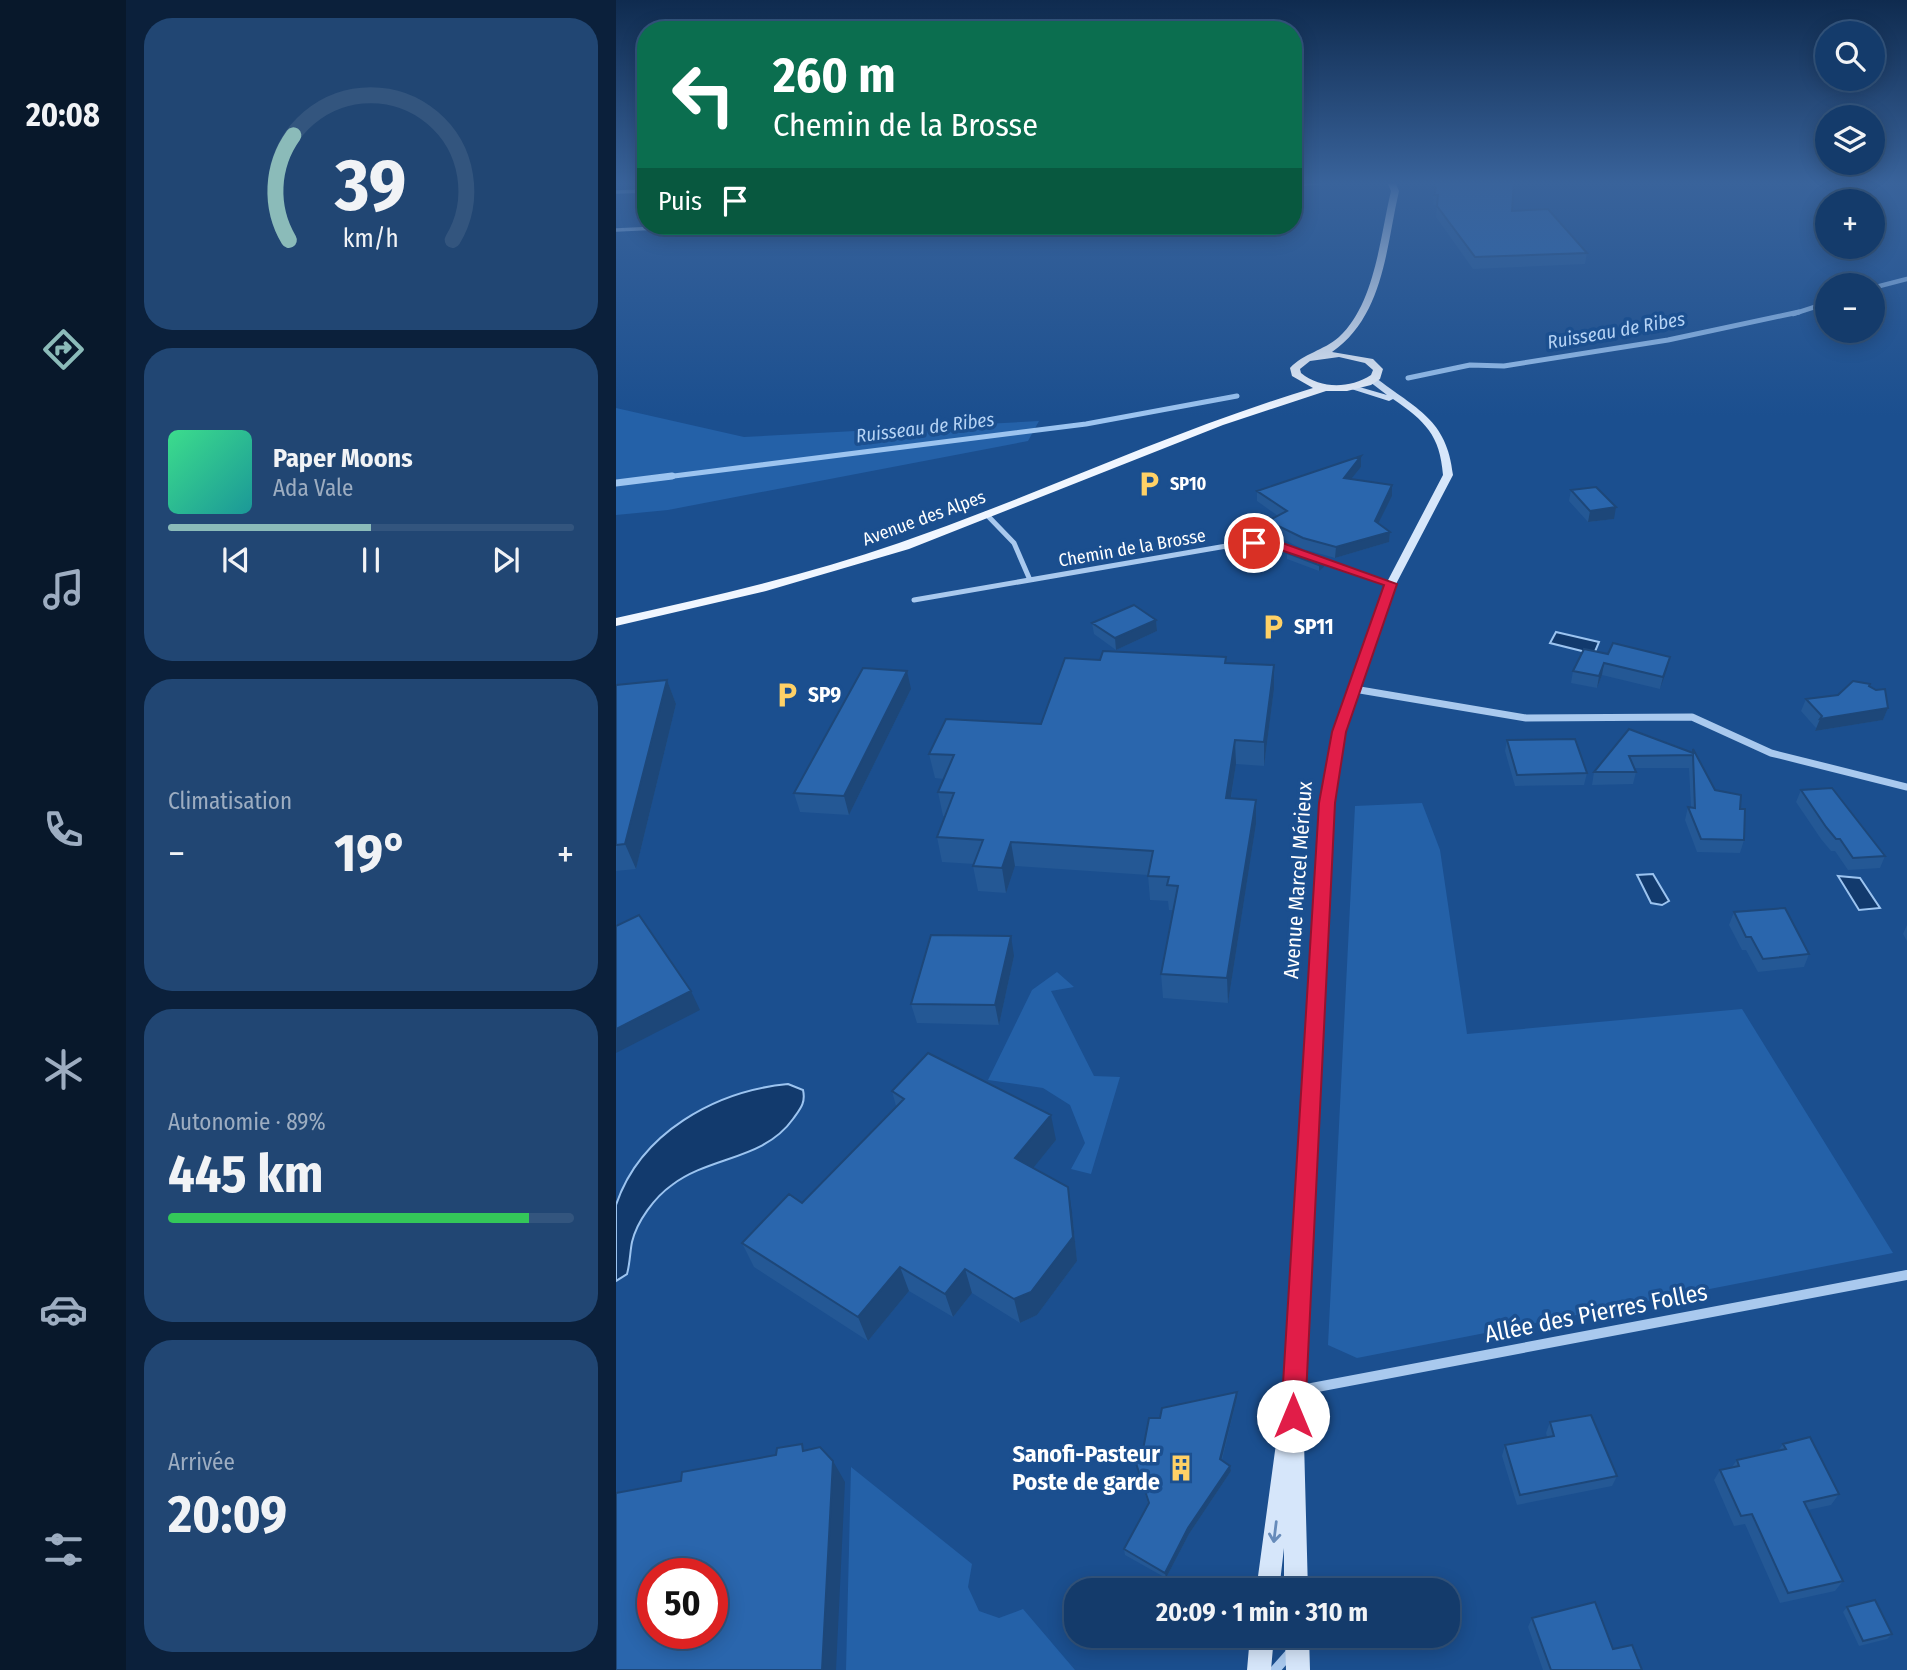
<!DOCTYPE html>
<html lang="fr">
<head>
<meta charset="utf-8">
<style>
  body { margin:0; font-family:"Fira Sans Condensed",sans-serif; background:#214673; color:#f1f3f6; height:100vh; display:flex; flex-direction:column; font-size:26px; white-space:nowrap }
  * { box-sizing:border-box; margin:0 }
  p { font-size:23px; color:#9dadc1 }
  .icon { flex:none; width:38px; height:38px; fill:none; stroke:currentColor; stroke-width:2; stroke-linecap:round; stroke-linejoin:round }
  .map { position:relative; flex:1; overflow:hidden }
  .drawer { display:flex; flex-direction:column; gap:18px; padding:18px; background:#0b203b; width:490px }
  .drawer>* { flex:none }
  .banner { position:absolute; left:21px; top:21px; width:665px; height:214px; border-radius:28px; box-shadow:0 4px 18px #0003,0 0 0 2px #33557e; background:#0b6e4f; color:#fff; overflow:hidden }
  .tools { position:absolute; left:1199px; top:21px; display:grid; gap:14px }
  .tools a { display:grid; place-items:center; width:70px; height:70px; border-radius:50%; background:#143b6b; box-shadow:0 4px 18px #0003,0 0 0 2px #33557e; font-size:35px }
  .speed { position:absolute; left:21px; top:1558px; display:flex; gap:14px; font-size:35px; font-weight:700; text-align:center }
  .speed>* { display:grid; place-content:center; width:91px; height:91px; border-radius:50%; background:#143b6b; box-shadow:0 4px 18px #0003,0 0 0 2px #33557e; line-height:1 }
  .speed .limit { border:10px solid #d22; background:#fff; color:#111 }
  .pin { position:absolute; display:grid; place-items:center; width:60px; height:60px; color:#fff; margin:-30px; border:4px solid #fff; border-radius:50%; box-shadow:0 2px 7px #0007 }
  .me { position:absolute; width:77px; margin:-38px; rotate:0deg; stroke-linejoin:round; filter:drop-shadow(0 0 5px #0008) }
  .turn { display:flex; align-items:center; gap:24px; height:147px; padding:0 21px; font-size:32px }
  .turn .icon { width:91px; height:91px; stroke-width:2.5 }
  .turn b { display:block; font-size:49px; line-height:60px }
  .then { display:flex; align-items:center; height:66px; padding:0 21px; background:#0003; gap:14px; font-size:26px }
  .big { font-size:52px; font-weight:700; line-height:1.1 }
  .drawer .card { flex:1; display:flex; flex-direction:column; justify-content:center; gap:10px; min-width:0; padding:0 24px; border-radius:28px; background:#214673 }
  .drawer .dial { align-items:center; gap:0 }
  .dial svg { height:182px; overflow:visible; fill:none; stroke:#33557e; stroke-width:7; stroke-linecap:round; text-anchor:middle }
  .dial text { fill:#f1f3f6; stroke:none }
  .song { display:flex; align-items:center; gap:21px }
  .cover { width:84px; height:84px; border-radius:10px; background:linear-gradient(135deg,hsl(150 70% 55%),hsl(180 70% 35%)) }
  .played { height:7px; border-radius:4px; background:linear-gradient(90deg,#8bbbb9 50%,#33557e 50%) }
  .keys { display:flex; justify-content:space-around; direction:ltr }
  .heat { display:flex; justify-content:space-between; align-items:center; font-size:38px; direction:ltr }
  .charge { height:10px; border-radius:5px; background:linear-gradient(90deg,#34c759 89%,#33557e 0) }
  .trip { position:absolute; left:448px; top:1578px; width:396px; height:70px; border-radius:28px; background:#143b6b; box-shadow:0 4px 18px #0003,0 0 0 2px #33557e; font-weight:700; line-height:70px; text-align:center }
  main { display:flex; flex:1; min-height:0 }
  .dock { display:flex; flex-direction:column; width:126px; justify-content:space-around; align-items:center; background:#08182b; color:#9dadc1 }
  .dock .icon { width:49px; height:49px }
  .dock .on { color:#8bbbb9 }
  .dock b { font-size:32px; color:#f1f3f6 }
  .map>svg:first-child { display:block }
  .green { fill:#2461a8 }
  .water { fill:#123a6d; stroke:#9cc4f0; stroke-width:2 }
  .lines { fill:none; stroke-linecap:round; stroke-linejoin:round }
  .stream-far2 { stroke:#9cc4f0; stroke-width:4.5 }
  .stream-far1 { stroke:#9cc4f0; stroke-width:5 }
  .stream { stroke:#9cc4f0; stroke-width:7 }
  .street-far3 { stroke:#a9c9ee; stroke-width:3.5 }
  .street-far2 { stroke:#a9c9ee; stroke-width:5 }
  .street-far1 { stroke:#a9c9ee; stroke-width:7 }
  .street { stroke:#a9c9ee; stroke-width:10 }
  .secondary { fill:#d6e6fa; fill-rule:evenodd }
  .primary { fill:#f0f6ff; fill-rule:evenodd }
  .wall { fill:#245895 }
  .shaded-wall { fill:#1d4779 }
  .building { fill:#2a66ad; stroke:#1d4779; stroke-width:2; fill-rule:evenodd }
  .oneway { stroke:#668bba }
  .route { fill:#e11d48; stroke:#92132f; stroke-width:2 }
  .labels { text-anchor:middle; stroke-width:7; stroke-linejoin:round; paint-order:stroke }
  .far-poi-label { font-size:18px; font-weight:bold; fill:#fff; stroke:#1b4f8f; text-anchor:start }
  .far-street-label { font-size:18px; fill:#fff; stroke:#1b4f8f }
  .far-water-label { font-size:19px; font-style:italic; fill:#b5d3f5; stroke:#1b4f8f }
  .poi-label { font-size:21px; font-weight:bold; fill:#fff; stroke:#1b4f8f; text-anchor:start }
  .street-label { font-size:21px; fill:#fff; stroke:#1b4f8f }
  .near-street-label { font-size:24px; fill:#fff; stroke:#1b4f8f }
  .near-poi-label { font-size:24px; font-weight:bold; fill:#fff; stroke:#1b4f8f; text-anchor:end }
</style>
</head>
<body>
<main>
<nav class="dock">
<b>20:08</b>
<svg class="icon on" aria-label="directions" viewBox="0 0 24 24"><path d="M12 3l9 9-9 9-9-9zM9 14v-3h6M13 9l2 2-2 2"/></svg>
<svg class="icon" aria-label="music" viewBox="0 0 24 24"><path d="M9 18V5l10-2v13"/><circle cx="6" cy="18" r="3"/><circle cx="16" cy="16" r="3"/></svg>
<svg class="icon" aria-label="phone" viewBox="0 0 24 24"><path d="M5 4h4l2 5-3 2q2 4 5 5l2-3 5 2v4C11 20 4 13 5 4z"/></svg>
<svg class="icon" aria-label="climate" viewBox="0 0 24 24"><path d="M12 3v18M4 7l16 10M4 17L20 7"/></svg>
<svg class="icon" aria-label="car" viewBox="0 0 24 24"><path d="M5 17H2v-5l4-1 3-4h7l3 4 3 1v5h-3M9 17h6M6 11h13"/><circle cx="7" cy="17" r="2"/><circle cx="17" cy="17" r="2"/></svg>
<svg class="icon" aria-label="filters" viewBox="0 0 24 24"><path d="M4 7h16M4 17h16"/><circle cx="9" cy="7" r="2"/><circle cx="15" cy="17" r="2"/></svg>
</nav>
<section class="drawer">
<div class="card dial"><svg viewBox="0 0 100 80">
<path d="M14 69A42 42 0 1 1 86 69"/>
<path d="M14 69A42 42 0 0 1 16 23" stroke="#8bbbb9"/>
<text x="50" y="56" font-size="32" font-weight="700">39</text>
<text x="50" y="72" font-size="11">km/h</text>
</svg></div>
<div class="card">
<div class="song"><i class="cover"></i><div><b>Paper Moons</b><p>Ada Vale</p></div></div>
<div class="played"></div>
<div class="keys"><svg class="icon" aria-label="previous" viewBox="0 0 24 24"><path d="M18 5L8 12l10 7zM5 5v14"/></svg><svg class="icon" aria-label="pause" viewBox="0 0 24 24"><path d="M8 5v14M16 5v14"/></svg><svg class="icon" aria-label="next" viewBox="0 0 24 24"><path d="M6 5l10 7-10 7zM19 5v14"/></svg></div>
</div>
<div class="card"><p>Climatisation</p>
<div class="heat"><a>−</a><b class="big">19°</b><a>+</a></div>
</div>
<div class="card"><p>Autonomie · 89%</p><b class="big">445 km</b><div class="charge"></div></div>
<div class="card"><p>Arrivée</p><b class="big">20:09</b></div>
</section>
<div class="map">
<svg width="1291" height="1670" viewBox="0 0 1291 1670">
  <rect width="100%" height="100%" fill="#1b4f8f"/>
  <path class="green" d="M0,408l128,29 295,-16 -11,20 -360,69 -52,5z
    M806,803l18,47 27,184 275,-25 151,244 -536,105 -29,-13 27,-539z
    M441,972l17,15 -23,4 43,85 26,1 -29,97 -20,-5 14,-26 -15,-38 -27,-17 -55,-8 44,-90z
    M235,1467l121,97 -4,23 11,24 20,7 24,-9 52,61h-229z"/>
  <path class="water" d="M940,632l43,10 -5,12 -44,-11z
    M1037,874l16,27 -7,4 -11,-2 -14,-28z
    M1222,876l22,2 20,30 -21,2z
    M172,1084l15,6c3,13 -3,19 -10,29 -29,41 -83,37 -121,66 -17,12 -35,36 -40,57 -2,10 -2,21 -5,32l-11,7c0,-17 0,-62 0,-76 24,-72 99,-114 172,-121z"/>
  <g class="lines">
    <path class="stream-far2" d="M1256,288l35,-9
      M1177,314l34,-11"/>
    <path class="stream-far1" d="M792,378l62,-13 34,1 164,-26 131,-28
      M42,478l428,-54 151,-28"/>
    <path class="stream" d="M0,483l56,-7"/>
    <path class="street-far3" d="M677,185l33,-3
      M0,192l30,-1
      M0,230l85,-4"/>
    <path class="street-far2" d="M370,514l28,29 16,37
      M701,559l74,25
      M298,600l324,-56 32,-1 29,10"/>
    <path class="street-far1" d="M738,689l172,29 166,-1 79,36 136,34"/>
    <path class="street" d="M680,1391l611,-116
      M659,1670l16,-18"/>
    <path class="secondary" d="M754,378h6c40,31 71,41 77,97l-57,109 -51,148 -11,71 -31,589 -5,42 6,8 4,149h-24v-43l-5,43h-23l27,-199 37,-589 13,-71 53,-148 57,-109c-3,-40 -18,-54 -50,-76l-4,2 -44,-14 4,-3 38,11 -17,-13z
      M634,1636h24l-3,34h-24z
      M669,1636h24l1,34h-24z"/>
    <path class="primary" d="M771,182h8l4,9c-13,56 -15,125 -67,161l41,7 10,10 -3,10 -9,6 -24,6h-21l-103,34 -314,124 -143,42 -150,35v-8c95,-21 191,-43 283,-75 139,-48 272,-112 414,-155l-21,-12 -2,-8c14,-15 33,-17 49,-31 36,-33 41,-100 52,-146zM723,357l26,6 8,7 -2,5c-22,14 -50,14 -70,-2l-1,-4 10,-8z"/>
  </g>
  <path class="wall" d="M818,188l78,23 75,42 -2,11 -112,5 -37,-52 1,-12h-4l1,-6h-1z
    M745,456v11l-10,12 41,17 -14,27 12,9 -1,10 -54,16 -32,-9 -35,-17v-11l10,-5 -21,-15v-10z
    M955,490l43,29 -26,3 -19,-21z
    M671,553l37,8v6l-5,4 -32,-12z
    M540,620l1,11 -41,19 -22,-16 -2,-11z
    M992,654l62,3 -10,32 -58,-14 -5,13 -26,-5 2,-12z
    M610,657v6l48,2v24l-10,77 -28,-2 -5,34 25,26 -28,179 -65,-5 -2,-24 12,-64h-4l-1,-9 -18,-1 -2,-25 -133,-9 -9,27 -28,-2 -5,-25 1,-2 -32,-2 -5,-25 8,-21h-2l-5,-24 6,-13 -9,-1 -6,-24 112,-30 59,-64z
    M51,680l9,24 -40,165 -20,2v-186z
    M1253,686l19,22 -5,12 -68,11 1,-3 -15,-17 5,-12 32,-4z
    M295,689l-62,126 -49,-3 -6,-19z
    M1013,729l63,24 1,-4 22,41 25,19 4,31 -4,13 -43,-1 -12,-32 3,-13h3l-2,-39h-55l2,4 -3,12 -41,1 2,-13z
    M891,740l80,33 -3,12 -69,1 -10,-35z
    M1185,790l84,66 -5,12 -32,2 -13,-19h-4l-10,-12 -25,-37z
    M1118,912l75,42 -5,13 -46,5 -12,-22h-4l-13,-25z
    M1291,925v16l-4,-7z
    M398,956l-15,69 -82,-2 -6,-19z
    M276,1091l164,49 -23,28 39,44 5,49 -40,54 -17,8 -48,-30 -19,24 -44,-26 -41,50 -114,-74 -12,-24 60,-40 94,-97z
    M621,1392v5l-15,63 8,6 1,5 -42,63 -23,44 -41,-23 -1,-6 24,-45 -15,-50 9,1 18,-37z
    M934,1422l67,54 -5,10 -95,19 -15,-49 3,-11 42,-8 -1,-4z
    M1167,1444l56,50 -8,11 -23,5 35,71 -8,10 -55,12 -35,-79 -11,2 -20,-46 6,-10 12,-3 5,-7 41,-9z
    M1231,1607l45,27 -5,5 -28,7 -16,-34z
    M916,1618l81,31 29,21h-99l-15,-43z"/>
  <path class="shaded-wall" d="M745,456v11l-18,22 1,-11z
    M776,485v11l-18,36 1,-11z
    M1000,507l-2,12 -26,3 2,-11z
    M774,532l-1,10 -54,16 1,-11z
    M708,561v6l-5,4v-6z
    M540,620l1,11 -41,19 -1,-12z
    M1054,657l-3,12 -7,20 3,-12z
    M988,663l-2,12 -5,13 2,-12z
    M658,665v24l-10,77v-24z
    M291,671l4,18 -62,126 -5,-19z
    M51,680l9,24 -40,165 -11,-25z
    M1272,708l-5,12 -68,11 5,-12z
    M619,740l1,24 -9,58 -1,-24z
    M640,800v24l-28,179 -1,-25z
    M395,842l4,24 -9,27 -4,-25z
    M395,936l3,20 -15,69 -4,-20z
    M75,991l9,19 -84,43v-24z
    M435,1115l5,25 -35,43 -6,-25z
    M452,1187l4,25 5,49 -40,54 -17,8 -6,-24z
    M284,1267l9,24 -41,50 -10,-24z
    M349,1269l7,24 -19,24 -8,-23z
    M621,1392v5l-17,68v-6z
    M217,1461l12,21 -9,188h-14z
    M614,1466l1,5 -42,63 -23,44 -1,-5 23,-45z"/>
  <path class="building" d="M819,182h79l-2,29 36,-2 39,44 -112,4 -38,-51 1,-11h-4l2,-7h-2z
    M745,456l-17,22 48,7 -17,36 15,11 -54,15 -33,-9 -35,-17 19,-10 -30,-20z
    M980,487l20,20 -26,4 -19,-21z
    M676,550l32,11 -5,4 -32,-12z
    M518,605l22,15 -41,18 -23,-15z
    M997,643l57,14 -7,20 -59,-14 -5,13 -26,-5 11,-22 24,5z
    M487,651l123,6 -1,6 49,2 -10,77 -29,-2 -9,58 30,2 -29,178 -66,-4 17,-88 -11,-1 2,-8 -21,-1 5,-25 -142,-9 -9,26 -29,-2 10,-26 -46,-3 17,-44 -16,-1 16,-37 -25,-1 17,-35 95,5 24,-66 35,2z
    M247,668l44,3 -63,125 -50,-3z
    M51,680l-42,164 -9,1v-160z
    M1237,681l17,3 -1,2 7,4 9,-1 3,19 -68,11 2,-3 -16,-17 32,-4z
    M1013,729l64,24v-4l22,41 26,5 -1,14h5l-1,31 -43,-1 -13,-32 7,1 -2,-53 -64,1 7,16h-42z
    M959,739l12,34 -70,2 -10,-35z
    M1216,788l53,68 -32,2 -13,-19h-4l-10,-12 -25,-37z
    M1169,908l24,46 -46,5 -12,-22h-5l-12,-25z
    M23,915l52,76 -75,38v-103z
    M315,935l80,1 -16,69 -84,-1z
    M312,1053l123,62 -36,43 53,29 5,50 -42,55 -17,7 -49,-30 -20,25 -45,-27 -42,50 -116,-74 47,-49 13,9 102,-104 -12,-8z
    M621,1392l-17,67 10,7 -42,62 -23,45 -41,-24 25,-46 -16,-49 9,1 7,-37h11l2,-10z
    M975,1415l26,61 -97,19 -15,-50 49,-9 -4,-14z
    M1194,1437l29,57 -35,8 39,79 -55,12 -36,-79 -11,2 -21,-46 19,-4 -2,-6 49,-11 -3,-5z
    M186,1444l1,7 17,-4 13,14 -11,209h-206v-177l65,-12 1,-9 94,-17 1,-7zM37,1573h59v60h-59z
    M1259,1600l17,34 -29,7 -16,-34z
    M979,1602l18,47 19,-4 10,25h-91l-19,-52z"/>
  <defs><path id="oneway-shaft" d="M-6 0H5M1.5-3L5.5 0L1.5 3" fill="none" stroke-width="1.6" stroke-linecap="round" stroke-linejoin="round" transform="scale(1.75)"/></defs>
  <use class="oneway" href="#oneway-shaft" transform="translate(659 1532) rotate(97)"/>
  <linearGradient id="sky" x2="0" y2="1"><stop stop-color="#0f2b4f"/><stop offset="0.44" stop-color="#39639b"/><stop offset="1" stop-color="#39639b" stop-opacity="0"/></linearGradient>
  <rect width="1291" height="416" fill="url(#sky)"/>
  <path class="route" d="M658,540l123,44 -51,148 -11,71 -30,613 -3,9 -9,3 -8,-3 -4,-9 38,-613 13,-71 52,-147 -115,-39 -15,1 -6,-4 6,-3z"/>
  <defs>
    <g id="parking-bare" transform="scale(2.1)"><path d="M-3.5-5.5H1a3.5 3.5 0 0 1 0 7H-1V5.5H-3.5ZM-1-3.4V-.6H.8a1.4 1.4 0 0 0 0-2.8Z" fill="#ffd166" stroke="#1b4f8f" stroke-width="2.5" paint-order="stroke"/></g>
    <g id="building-bare" transform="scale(2.1)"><path d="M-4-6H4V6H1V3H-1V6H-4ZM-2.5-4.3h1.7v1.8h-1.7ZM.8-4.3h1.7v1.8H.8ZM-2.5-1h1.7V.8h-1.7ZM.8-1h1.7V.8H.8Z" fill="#ffd166" stroke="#1b4f8f" stroke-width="2.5" paint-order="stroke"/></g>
  </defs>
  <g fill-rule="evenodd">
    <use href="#parking-bare" x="533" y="484"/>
    <use href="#parking-bare" x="657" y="627"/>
    <use href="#parking-bare" x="171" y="695"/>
    <use href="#building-bare" x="565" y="1468"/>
  </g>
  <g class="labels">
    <g class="far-poi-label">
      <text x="554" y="490">SP10</text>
    </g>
    <g class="far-street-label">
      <text transform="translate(308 518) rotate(-20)" y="6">Avenue des Alpes</text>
      <text transform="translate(516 548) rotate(-10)" y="6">Chemin de la Brosse</text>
    </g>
    <g class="far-water-label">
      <text transform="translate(1000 330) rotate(-10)" y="7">Ruisseau de Ribes</text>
      <text transform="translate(309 427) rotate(-7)" y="7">Ruisseau de Ribes</text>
    </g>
    <g class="poi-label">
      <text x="678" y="634">SP11</text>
      <text x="192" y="702">SP9</text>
    </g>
    <g class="street-label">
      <text transform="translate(682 880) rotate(-86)" y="7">Avenue Marcel Mérieux</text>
    </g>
    <g class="near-street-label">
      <text transform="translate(980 1313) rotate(-11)" y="8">Allée des Pierres Folles</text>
    </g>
    <g class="near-poi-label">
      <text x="544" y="1462">Sanofi-Pasteur<tspan x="544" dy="28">Poste de garde</tspan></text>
    </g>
  </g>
</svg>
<div class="tools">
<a><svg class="icon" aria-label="search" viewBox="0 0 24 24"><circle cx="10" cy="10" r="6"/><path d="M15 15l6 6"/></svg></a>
<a><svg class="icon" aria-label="layers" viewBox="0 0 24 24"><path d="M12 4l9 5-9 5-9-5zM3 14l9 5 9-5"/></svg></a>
<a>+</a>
<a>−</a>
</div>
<div class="speed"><div class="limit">50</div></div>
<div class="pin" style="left:638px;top:543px;background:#d93025"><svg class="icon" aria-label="arrive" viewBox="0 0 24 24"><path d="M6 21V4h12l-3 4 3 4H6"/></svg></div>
<svg class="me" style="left:677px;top:1416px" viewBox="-20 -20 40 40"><circle r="19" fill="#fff"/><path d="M0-13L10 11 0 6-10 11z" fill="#e11d48"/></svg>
<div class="trip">20:09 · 1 min · 310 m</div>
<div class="banner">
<div class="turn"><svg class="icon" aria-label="left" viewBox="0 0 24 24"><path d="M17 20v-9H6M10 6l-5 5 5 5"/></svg><div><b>260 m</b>Chemin de la Brosse</div></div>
<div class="then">Puis<svg class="icon" aria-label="arrive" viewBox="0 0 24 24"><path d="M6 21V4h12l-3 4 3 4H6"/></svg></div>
</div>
</div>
</main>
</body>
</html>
